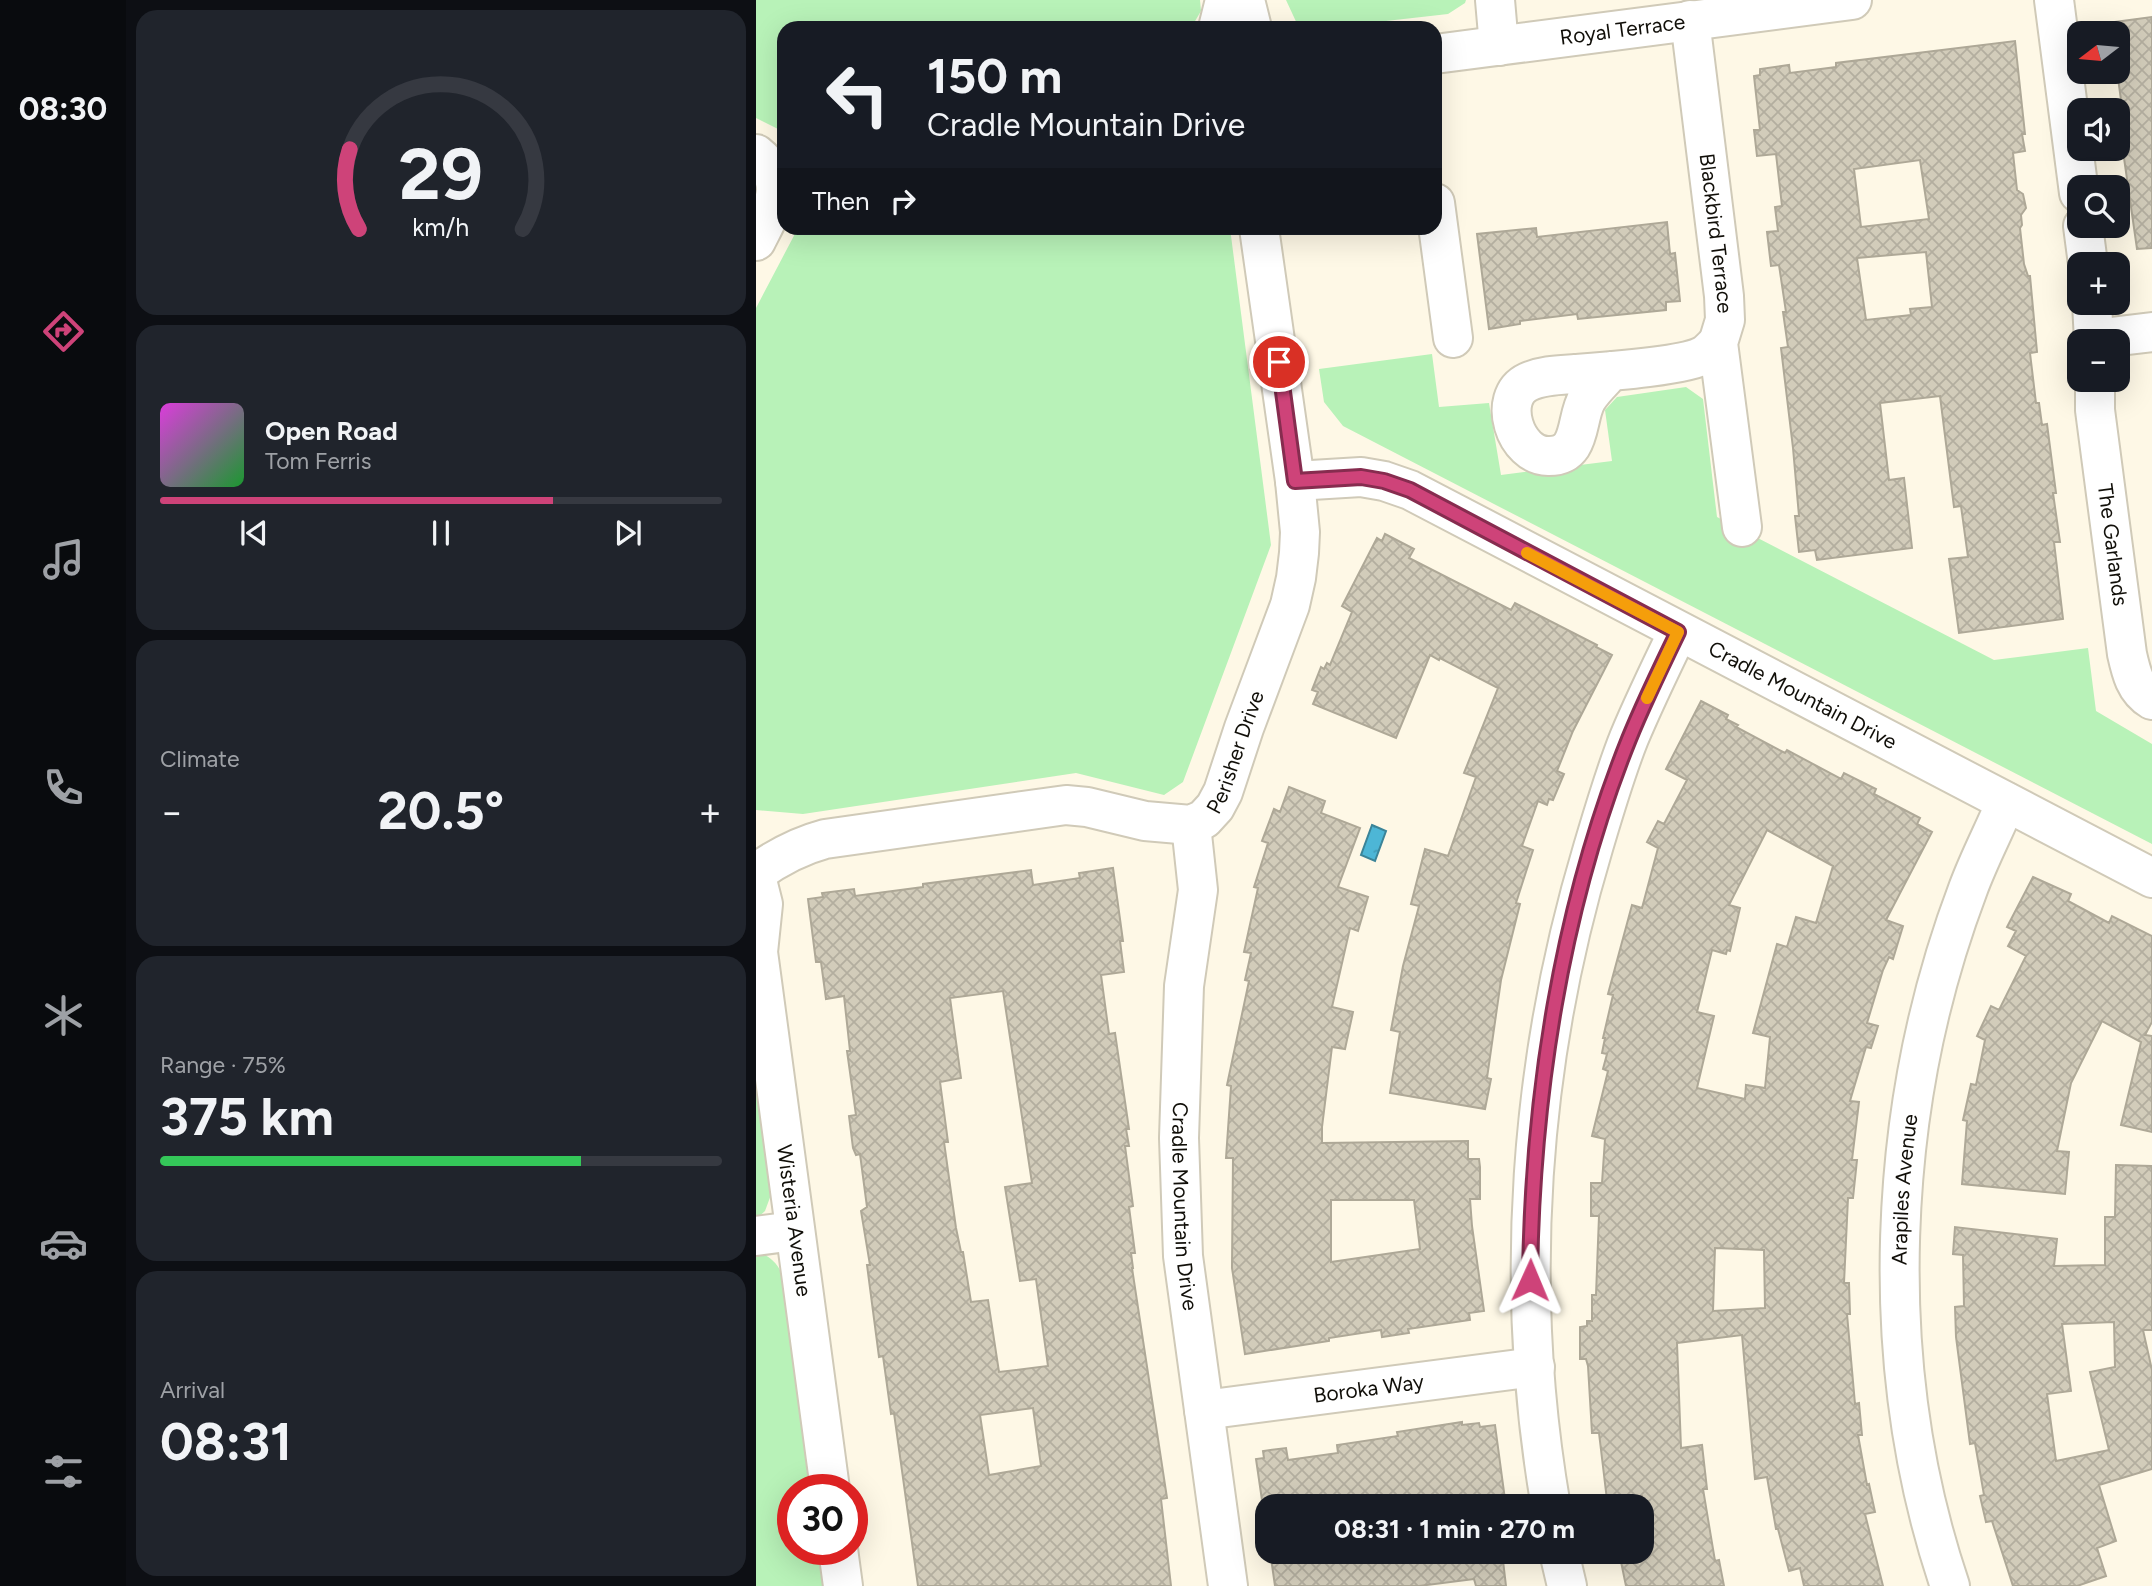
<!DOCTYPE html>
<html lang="en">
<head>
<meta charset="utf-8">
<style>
  body { margin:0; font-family:Figtree,sans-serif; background:#20242c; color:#f1f3f6; height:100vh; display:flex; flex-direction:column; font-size:26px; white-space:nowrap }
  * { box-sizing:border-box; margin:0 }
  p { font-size:23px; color:#9ea1a6 }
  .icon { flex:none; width:38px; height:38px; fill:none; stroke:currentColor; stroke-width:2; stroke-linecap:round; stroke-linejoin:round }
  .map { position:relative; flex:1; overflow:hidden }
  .side { display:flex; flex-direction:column; gap:10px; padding:10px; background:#0d0f14; width:630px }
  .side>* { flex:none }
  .banner { position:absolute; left:21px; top:21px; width:665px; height:214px; border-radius:21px; box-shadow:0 7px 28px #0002; background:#171b24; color:#f1f3f6; overflow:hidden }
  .needle { width:46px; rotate:254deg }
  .tools { position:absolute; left:1311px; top:21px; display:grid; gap:14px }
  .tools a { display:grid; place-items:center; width:63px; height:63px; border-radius:14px; background:#171b24; box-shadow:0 7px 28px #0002; font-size:35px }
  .speed { position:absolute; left:21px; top:1474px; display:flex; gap:14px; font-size:35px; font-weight:700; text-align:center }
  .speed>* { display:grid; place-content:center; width:91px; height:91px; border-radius:50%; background:#171b24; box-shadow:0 7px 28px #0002; line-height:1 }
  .speed .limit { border:10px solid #d22; background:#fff; color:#111 }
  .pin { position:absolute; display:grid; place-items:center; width:60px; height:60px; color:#fff; margin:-30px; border:4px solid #fff; border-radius:50%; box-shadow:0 2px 7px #0007 }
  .me { position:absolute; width:77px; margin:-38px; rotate:1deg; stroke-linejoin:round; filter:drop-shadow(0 0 5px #0008) }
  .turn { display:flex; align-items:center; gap:24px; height:147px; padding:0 35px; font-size:32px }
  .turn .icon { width:91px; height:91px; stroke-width:2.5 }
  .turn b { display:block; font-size:49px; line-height:60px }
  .then { display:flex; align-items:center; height:66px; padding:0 35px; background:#0003; gap:14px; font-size:26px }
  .big { font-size:52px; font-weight:700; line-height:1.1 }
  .side .tile { flex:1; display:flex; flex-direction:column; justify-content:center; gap:10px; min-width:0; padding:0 24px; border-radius:21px; background:#20242c }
  .side .dial { align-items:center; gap:0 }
  .dial svg { height:182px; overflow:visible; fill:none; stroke:#363941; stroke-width:7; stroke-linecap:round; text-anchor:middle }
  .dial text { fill:#f1f3f6; stroke:none }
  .song { display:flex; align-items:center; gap:21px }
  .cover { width:84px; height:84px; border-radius:10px; background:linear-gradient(135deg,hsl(300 70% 55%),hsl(130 70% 35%)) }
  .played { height:7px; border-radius:4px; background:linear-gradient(90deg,#ce4379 70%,#363941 70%) }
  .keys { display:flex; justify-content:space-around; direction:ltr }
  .heat { display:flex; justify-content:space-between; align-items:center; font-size:38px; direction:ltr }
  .charge { height:10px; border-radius:5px; background:linear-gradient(90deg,#34c759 75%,#363941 0) }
  .trip { position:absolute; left:499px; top:1494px; width:399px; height:70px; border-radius:21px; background:#171b24; box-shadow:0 7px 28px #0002; font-weight:700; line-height:70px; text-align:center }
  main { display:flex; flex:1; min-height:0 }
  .tab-bar { display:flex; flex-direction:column; width:126px; justify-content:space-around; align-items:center; background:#090b0e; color:#9ea1a6 }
  .tab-bar .icon { width:49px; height:49px }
  .tab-bar .selected { color:#ce4379 }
  .tab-bar b { font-size:32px; color:#f1f3f6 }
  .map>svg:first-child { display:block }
  .green { fill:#b8f2b8 }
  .water { fill:url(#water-ripples); stroke:#3b8498; stroke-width:2 }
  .building { fill:url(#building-cross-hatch); stroke:#aea897; stroke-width:2; fill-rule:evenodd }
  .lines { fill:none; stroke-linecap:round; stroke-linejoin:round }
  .minor-casing { stroke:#d0cab8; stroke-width:42 }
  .minor { stroke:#fff; stroke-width:38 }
  .route-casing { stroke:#862c4f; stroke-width:18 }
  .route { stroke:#ce4379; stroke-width:12 }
  .slow { stroke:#f59e0b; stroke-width:12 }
  .labels { text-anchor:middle; stroke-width:6; stroke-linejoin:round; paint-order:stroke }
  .street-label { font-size:21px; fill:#110f09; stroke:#fef8e6 }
</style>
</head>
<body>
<main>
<nav class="tab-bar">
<b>08:30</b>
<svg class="icon selected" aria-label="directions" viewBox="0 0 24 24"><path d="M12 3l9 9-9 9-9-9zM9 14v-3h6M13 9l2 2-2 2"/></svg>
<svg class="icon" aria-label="music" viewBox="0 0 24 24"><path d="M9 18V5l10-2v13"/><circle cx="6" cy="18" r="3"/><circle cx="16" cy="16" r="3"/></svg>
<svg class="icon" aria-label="phone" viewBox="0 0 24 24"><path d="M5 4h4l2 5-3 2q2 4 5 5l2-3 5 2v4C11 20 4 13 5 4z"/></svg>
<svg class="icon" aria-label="climate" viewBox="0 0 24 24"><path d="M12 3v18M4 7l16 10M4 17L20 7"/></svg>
<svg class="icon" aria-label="car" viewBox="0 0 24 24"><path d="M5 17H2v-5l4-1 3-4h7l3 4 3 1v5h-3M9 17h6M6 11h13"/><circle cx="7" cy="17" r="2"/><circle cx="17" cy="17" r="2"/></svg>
<svg class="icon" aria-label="filters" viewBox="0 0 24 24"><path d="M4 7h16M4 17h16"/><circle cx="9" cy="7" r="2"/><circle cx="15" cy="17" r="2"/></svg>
</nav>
<section class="side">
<div class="tile dial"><svg viewBox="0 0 100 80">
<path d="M14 69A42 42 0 1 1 86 69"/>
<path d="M14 69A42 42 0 0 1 10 34" stroke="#ce4379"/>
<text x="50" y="56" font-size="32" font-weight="700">29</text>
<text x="50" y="72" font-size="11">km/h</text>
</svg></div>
<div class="tile">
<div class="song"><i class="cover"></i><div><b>Open Road</b><p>Tom Ferris</p></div></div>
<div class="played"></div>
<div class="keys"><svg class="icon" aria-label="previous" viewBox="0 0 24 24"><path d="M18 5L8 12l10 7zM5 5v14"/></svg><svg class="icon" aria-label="pause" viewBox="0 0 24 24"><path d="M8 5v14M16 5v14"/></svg><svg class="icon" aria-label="next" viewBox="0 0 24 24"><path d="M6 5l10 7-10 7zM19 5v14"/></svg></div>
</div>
<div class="tile"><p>Climate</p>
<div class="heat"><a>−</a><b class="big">20.5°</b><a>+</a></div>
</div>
<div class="tile"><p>Range · 75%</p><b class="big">375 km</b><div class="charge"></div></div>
<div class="tile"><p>Arrival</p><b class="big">08:31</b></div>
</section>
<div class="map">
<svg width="1396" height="1586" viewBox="0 0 1396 1586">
  <defs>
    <pattern id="water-ripples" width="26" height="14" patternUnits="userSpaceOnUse" patternTransform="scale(1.75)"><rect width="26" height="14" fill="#4db6d6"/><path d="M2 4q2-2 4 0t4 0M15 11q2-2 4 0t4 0" fill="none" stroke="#429bb6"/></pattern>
    <pattern id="building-cross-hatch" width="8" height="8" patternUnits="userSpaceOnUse" patternTransform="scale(1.75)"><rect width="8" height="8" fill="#d2ccba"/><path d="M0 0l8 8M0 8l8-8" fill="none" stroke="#b3ae9f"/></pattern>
  </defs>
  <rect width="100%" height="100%" fill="#fef8e6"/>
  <path class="green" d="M0,0h444l1,11 -10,17h-407v104l-28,-14z
    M530,0h180l-1,3 -17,11 -124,14h-25z
    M42,228h432l41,317 -88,237 -19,13 -88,-22 -273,41 -47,-4v-502z
    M676,354l7,53 50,-4 12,72 111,-14 -7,-51 12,-13 69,-10 17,12 14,118 277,143 94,-12 8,63 56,33v100l-809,-418 -19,-24 -5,-33z
    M0,1066l16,126 -7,19 -9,8z
    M0,1253c14,1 22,12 28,24l30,212h-21v60h30l5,37h-72z"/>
  <path class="water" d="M616,825l14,6 -11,30 -14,-6z"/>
  <path class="building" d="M1396,17v231l-15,1 -17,-119 5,-1 -7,-51 -7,1 -1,-7h8v-39h-13l-1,-5 7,-1 4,-5z
    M1259,41l10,93h-3l3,17 -12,2 4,37 6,4 3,14 -5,7 1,10 -2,3 4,36 4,12h2l7,76 -7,1 6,50h3l3,22 5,-1 9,69h-3l7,49h-6l9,77 -104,14 -10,-74 19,-2 -7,-51 -7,1 -14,-111 -60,7 9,77 15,-2 8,70 -95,12 -2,-10 -16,2 -4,-36h4l-6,-68 -12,-100 7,-1 -5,-35h3l-7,-47 -8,1 -4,-34 11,-1 -3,-24 7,-1 -6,-52 -19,2 -3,-26h6l-6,-54 6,-1v-6l29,-4 1,8 46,-6v-4zM1164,160l9,59 -68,8 -7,-58zM1170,252l6,55 -22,2 1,6 -45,5 -9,-62z
    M911,222l3,32 5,-1 5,48 -14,1v8l-88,9 -1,-5 -57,7v3l-31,5 -12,-95 59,-6 1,9z
    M629,534l29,15 -5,9 102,52 4,-7 82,42 -1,2 16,8 -39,76 -16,40 7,3 -11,26 -4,-1 -2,6 -9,-4 -16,45 11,4 -17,53 4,1 -19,76 -14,98 4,1 -6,30 -95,-16 10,-61 -9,-2 12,-64 16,-60 -8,-2 14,-55 23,7 28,-79 -12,-4 34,-85 -58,-30 -1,2 -9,-5 -34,83 -83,-34 5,-12 -6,-2 9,-23 3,2 3,-6 3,2 22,-53 -10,-6 35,-68 5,3z
    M945,701l27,14 -2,4 12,6 -2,2 49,26 2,-3 54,29 3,-6 32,16 -2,5 46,24 -3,6 15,8 -46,88 17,6 -10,33 -4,-2 -6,13 -16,53 11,3 -7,22 -5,-1 -16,54 9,1 -7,58h5l-4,38h-5l-4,85h5l1,31h-3l8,90 4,-1 3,32h-4l9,50 2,-1 6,28 -10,2 18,72h-79l-4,-18 -11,3 -11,-42h-2l-9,-52 -12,2 -13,-144 -65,8 4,105 21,-3 5,44h-4l12,72 4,-1 5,26h-98l-7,-34h23v-56l-35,4 -8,-67h-7l-4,-67 -2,-7h-6v-32l7,-1v-5h5v-26h4l3,-79h-8v-33h11l3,-44 -13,-3 16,-65 -5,-2 4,-15 -5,-1 3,-15h-2l10,-43 -5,-1 24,-89 10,3 16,-60 -11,-6 11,-21 6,3 23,-44 -21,-11zM1011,830l66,36 -17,57 -20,-6 -9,30 -10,-3 -24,89 17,4 -5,51 -19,-3 -1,14 -48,-11 17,-72 -17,-4 15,-62 14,4 1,-4 3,1 10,-43 -11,-3zM959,1248l49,2 1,58 -52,3z
    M533,787l36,14 -4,12 39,15 -22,59 30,10 -10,34 -8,-3 -18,79 21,5 -8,37 -13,-2 -10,80v16l146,-2v18h11l1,8v32h-10l2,27 12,85 -15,2 1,7 -62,9 1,4 -27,4 -1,-7 -52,8v3l-84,13 -13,-86 1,-110h-7l5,-72 -4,-1 22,-104 -4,-1 6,-27 -7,-1 14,-64 -4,-1 14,-44 -6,-2 12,-32 6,3zM575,1200h83l6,49 -89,13z
    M357,868l10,73h-3l4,31 -23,3 8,59 6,-1 14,96h-3l3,17h-4l8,60 -4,1 6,46h-4l2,15h-1l35,230 -6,1 10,87h-253l-24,-173 -3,1 -8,-58 -4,1 -12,-92h3l-9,-54 6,-4 -7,-53 -4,1 -3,-7 -4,-32 7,-1 -9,-64h3l-6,-55 -18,3 -5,-37h-5l-8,-63 15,-2 -1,-4 32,-4 1,7 68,-9v-3l108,-14 2,15 47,-7 -1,-5zM247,991l29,192 -27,4 15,94 16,-2 12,87 -49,6 -11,-72 -17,2 -8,-50h-2l-5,-24 -12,-86h4l-8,-60 21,-4 -11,-80zM277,1408l8,58 -52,9 -9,-60z
    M1277,877l38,17 -3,7 41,22 3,-7 40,20v86l-7,13 7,1v96l-31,-7 20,-83 -39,-21 -31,62 -14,68 12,1 -4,42 -103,-10 5,-63 -4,-1 8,-36 5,1 9,-45 -8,-4 14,-30 8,4 27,-54 -18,-10 8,-15 -9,-4z
    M1360,1165l36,1v164h-9l9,40v99l-53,16 17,56 -19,7 9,28 -29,10h-64l-21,-65 -6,1 -6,-26 4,-1 -9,-52 -5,1 -14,-107 -1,-30 9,-1 -1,-51 -10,-1 2,-27 102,12 -3,27 51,-1v-48h10zM1358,1322l1,45 -25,5 19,78 -53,11 -9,-67 24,-3 -9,-67z
    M706,1422v3l17,-2 1,4 15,-2 11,82h-243l-7,-48 8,-1 -1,-7 23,-3 2,12 50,-7 -1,-8 61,-9 -1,-4z
    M557,1552h4l1,7 47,-7h137l4,34h-30l-2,-7 -55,7h-144l-4,-28z"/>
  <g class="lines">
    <g class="minor-casing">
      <g id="minor">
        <path d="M489,0l7,28"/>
        <path d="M739,0l4,46"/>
        <path d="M1298,0l25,193"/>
        <path id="s1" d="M934,20l34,276 1,24 -7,23 24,184"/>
        <path d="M462,28l7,-28"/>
        <path id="s2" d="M679,54l417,-54"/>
        <path d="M0,154c35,28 16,55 0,87"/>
        <path d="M679,203l18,135"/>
        <path d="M1327,226l5,38"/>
        <path d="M1336,303l2,38"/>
        <path d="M1338,339l58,-7"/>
        <path d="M855,371c-8,9 -18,18 -24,28 -12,20 -4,57 -38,57 -34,1 -53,-59 -21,-74 15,-7 32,-7 47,-8 26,-2 113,-8 131,-20 4,-3 8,-8 12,-11"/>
        <path id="s3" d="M1339,380v30l32,244c4,18 8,36 25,46"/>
        <path id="s4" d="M539,481l66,-4 23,4 26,9 742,388"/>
        <path id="s5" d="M435,825l7,65 -14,96 -5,152 4,118 45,330"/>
        <path id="s6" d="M0,873c22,-16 43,-27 69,-34l241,-34 21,2 58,14 46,4 13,-6 11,-12 8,-15 21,-64 46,-123 6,-27 3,-25 1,-21 -5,-51 -36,-253"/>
        <path id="s7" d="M0,876l7,28 -5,48 72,537"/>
        <path d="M0,1236l38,-5"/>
        <path id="s8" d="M448,1410l331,-43"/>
        <path d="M795,1507c-38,-219 -22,-446 42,-659 11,-37 22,-75 36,-110 15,-36 32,-71 49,-106"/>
        <path d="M82,1549l5,37"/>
        <path d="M803,1552l8,34"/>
        <path id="s9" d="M1194,1586c-75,-221 -64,-480 18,-697 11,-30 26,-58 38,-87"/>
      </g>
    </g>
    <use href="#minor" class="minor"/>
  </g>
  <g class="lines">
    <g class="route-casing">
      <path id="route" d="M523,362l16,119 66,-4 23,4 26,9 268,142c-17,35 -34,70 -49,107 -68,169 -97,359 -99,541"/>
    </g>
    <use href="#route" class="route"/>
    <path class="slow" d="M771,553l151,79 -31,66"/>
  </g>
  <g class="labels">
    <g class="street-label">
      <text dy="7" stroke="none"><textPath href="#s2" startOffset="189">Royal Terrace</textPath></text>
      <text dy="7" stroke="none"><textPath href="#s1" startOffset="215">Blackbird Terrace</textPath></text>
      <text dy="7" stroke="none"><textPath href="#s3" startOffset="166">The Garlands</textPath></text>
      <text dy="7" stroke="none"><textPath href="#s4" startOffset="560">Cradle Mountain Drive</textPath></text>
      <text dy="7" stroke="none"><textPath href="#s6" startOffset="537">Perisher Drive</textPath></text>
      <text dy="7" stroke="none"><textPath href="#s9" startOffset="402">Arapiles Avenue</textPath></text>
      <text dy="7" stroke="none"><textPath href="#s5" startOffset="383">Cradle Mountain Drive</textPath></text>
      <text dy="7" stroke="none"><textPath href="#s7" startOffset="348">Wisteria Avenue</textPath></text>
      <text dy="7" stroke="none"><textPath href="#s8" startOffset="166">Boroka Way</textPath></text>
    </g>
  </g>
</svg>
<div class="tools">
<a><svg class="needle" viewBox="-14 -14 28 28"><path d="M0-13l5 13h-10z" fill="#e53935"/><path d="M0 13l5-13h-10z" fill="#9ea1a6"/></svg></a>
<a><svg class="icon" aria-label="sound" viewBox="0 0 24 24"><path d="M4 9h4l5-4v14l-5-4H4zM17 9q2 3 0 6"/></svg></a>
<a><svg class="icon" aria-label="search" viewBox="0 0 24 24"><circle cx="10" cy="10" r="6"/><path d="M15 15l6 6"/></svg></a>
<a>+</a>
<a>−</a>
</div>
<div class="speed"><div class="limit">30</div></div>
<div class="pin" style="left:523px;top:362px;background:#d93025"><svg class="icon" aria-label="arrive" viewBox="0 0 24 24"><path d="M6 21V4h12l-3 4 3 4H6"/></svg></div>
<svg class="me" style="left:774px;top:1280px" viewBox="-20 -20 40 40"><path d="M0-17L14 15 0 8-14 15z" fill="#ce4379" stroke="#fff" stroke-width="4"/></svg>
<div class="trip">08:31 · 1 min · 270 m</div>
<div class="banner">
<div class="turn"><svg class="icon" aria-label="left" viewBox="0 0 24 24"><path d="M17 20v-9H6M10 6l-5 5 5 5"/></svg><div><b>150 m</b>Cradle Mountain Drive</div></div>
<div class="then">Then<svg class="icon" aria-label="right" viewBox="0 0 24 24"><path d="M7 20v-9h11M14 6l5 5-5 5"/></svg></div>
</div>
</div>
</main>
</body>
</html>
